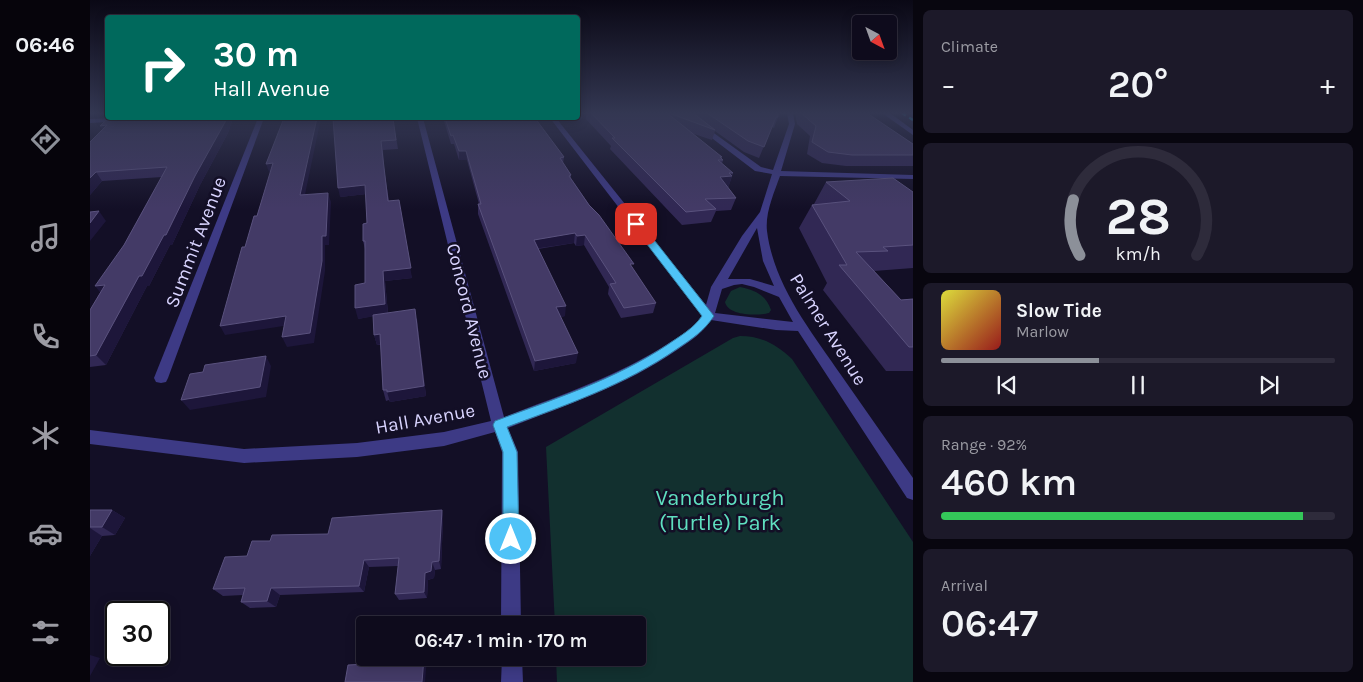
<!DOCTYPE html>
<html lang="en">
<head>
<meta charset="utf-8">
<style>
  body { margin:0; font-family:Karla,sans-serif; background:#1c1929; color:#f1f3f6; height:100vh; display:flex; flex-direction:column; font-size:19px; white-space:nowrap }
  * { box-sizing:border-box; margin:0 }
  p { font-size:16px; color:#9b9ba3 }
  .icon { flex:none; width:28px; height:28px; fill:none; stroke:currentColor; stroke-width:2; stroke-linecap:round; stroke-linejoin:round }
  .map { position:relative; flex:1; overflow:hidden }
  .details { display:flex; flex-direction:column; gap:10px; padding:10px; background:#08060f; width:450px }
  .details>* { flex:none }
  .hud { position:absolute; left:15px; top:15px; width:475px; height:105px; border-radius:5px; box-shadow:0 2px 12px #0003,0 0 0 1px #2e2b3b; background:#00695c; color:#fff; overflow:hidden }
  .needle { width:32px; rotate:139deg }
  .buttons { position:absolute; left:762px; top:15px; display:grid; gap:10px }
  .buttons a { display:grid; place-items:center; width:45px; height:45px; border-radius:5px; background:#0e0b1c; box-shadow:0 2px 12px #0003,0 0 0 1px #2e2b3b; font-size:25px }
  .speed { position:absolute; left:15px; top:601px; display:flex; gap:10px; font-size:25px; font-weight:700; text-align:center }
  .speed>* { display:grid; place-content:center; width:65px; height:65px; border-radius:50%; background:#0e0b1c; box-shadow:0 2px 12px #0003,0 0 0 1px #2e2b3b; line-height:1 }
  .speed .limit { border:2px solid #111; border-radius:8px; background:#fff; color:#111 }
  .pin { position:absolute; display:grid; place-items:center; width:42px; height:42px; color:#fff; margin:-21px; border-radius:10px; box-shadow:0 2px 8px #0006 }
  .me { position:absolute; width:55px; margin:-28px; rotate:0deg; stroke-linejoin:round; filter:drop-shadow(0 0 4px #0008) }
  .turn { display:flex; align-items:center; gap:18px; height:105px; padding:0 25px; font-size:22px }
  .turn .icon { width:65px; height:65px; stroke-width:2.5 }
  .turn b { display:block; font-size:35px; line-height:42px }
  .big { font-size:38px; font-weight:600; line-height:1.1 }
  .details .tile { flex:1; display:flex; flex-direction:column; justify-content:center; gap:8px; min-width:0; padding:0 18px; border-radius:8px; background:#1c1929 }
  .details .dial { align-items:center; gap:0 }
  .dial svg { height:130px; overflow:visible; fill:none; stroke:#2e2b3b; stroke-width:7; stroke-linecap:round; text-anchor:middle }
  .dial text { fill:#f1f3f6; stroke:none }
  .song { display:flex; align-items:center; gap:15px }
  .cover { width:60px; height:60px; border-radius:8px; background:linear-gradient(135deg,hsl(60 70% 55%),hsl(0 70% 35%)) }
  .played { height:5px; border-radius:2px; background:linear-gradient(90deg,#8c9099 40%,#2e2b3b 40%) }
  .keys { display:flex; justify-content:space-around; direction:ltr }
  .heat { display:flex; justify-content:space-between; align-items:center; font-size:28px; direction:ltr }
  .charge { height:8px; border-radius:4px; background:linear-gradient(90deg,#34c759 92%,#2e2b3b 0) }
  .trip { position:absolute; left:266px; top:616px; width:290px; height:50px; border-radius:5px; background:#0e0b1c; box-shadow:0 2px 12px #0003,0 0 0 1px #2e2b3b; font-weight:600; line-height:50px; text-align:center }
  main { display:flex; flex:1; min-height:0 }
  .dock { display:flex; flex-direction:column; width:90px; justify-content:space-around; align-items:center; background:#06040b; color:#9b9ba3 }
  .dock .icon { width:35px; height:35px }
  .dock .active { color:#8c9099 }
  .dock b { font-size:22px; color:#f1f3f6 }
  .map>svg:first-child { display:block }
  .green { fill:#12302f }
  .lines { fill:none; stroke-linecap:round; stroke-linejoin:round }
  .minor { fill:#3d3a85; fill-rule:evenodd }
  .rail { stroke:#00e5ff; stroke-width:2.5; stroke-dasharray:4.5 4; stroke-linecap:butt }
  .wall { fill:#312854 }
  .shaded-wall { fill:#1d163a }
  .building { fill:#433a66; stroke:#5a527e }
  .route { fill:#4fc3f7; stroke:#337fa1 }
  .labels { text-anchor:middle; stroke-width:5; stroke-linejoin:round; paint-order:stroke }
  .street-label { font-size:19px; fill:#d9d4ff; stroke:#130f26 }
  .near-park-label { font-size:22px; fill:#5fe0c0; stroke:#130f26 }
</style>
</head>
<body>
<main>
<nav class="dock">
<b>06:46</b>
<svg class="icon active" aria-label="directions" viewBox="0 0 24 24"><path d="M12 3l9 9-9 9-9-9zM9 14v-3h6M13 9l2 2-2 2"/></svg>
<svg class="icon" aria-label="music" viewBox="0 0 24 24"><path d="M9 18V5l10-2v13"/><circle cx="6" cy="18" r="3"/><circle cx="16" cy="16" r="3"/></svg>
<svg class="icon" aria-label="phone" viewBox="0 0 24 24"><path d="M5 4h4l2 5-3 2q2 4 5 5l2-3 5 2v4C11 20 4 13 5 4z"/></svg>
<svg class="icon" aria-label="climate" viewBox="0 0 24 24"><path d="M12 3v18M4 7l16 10M4 17L20 7"/></svg>
<svg class="icon" aria-label="car" viewBox="0 0 24 24"><path d="M5 17H2v-5l4-1 3-4h7l3 4 3 1v5h-3M9 17h6M6 11h13"/><circle cx="7" cy="17" r="2"/><circle cx="17" cy="17" r="2"/></svg>
<svg class="icon" aria-label="filters" viewBox="0 0 24 24"><path d="M4 7h16M4 17h16"/><circle cx="9" cy="7" r="2"/><circle cx="15" cy="17" r="2"/></svg>
</nav>
<div class="map">
<svg width="823" height="682" viewBox="0 0 823 682">
  <rect width="100%" height="100%" fill="#130f26"/>
  <path class="green" d="M650,287c15,3 26,8 31,23l-2,3c-11,3 -41,3 -44,-11l6,-11z
    M650,336c22,0 37,9 52,23l121,183v140h-356l-1,-24h82v-33h-83l-9,-178 187,-109z"/>
  <g class="lines">
    <path class="minor" d="M589,113h7l75,54 12,3 16,-46 -2,-11h6l2,11 -14,47 132,4v4l-133,-3c-6,17 -15,37 -13,55 7,55 44,100 74,144 24,34 48,69 72,103v22l-6,-2 -109,-167 -22,-1 -65,-10c-9,14 -21,21 -34,30 -52,36 -111,55 -169,78l10,24 3,173h-20l1,-173 -7,-20 -51,14 -87,11 -113,6 -154,-19v-14l154,19 113,-6 87,-11 47,-11 -74,-303h6l81,299c57,-22 114,-41 165,-74 13,-8 24,-15 33,-27l-152,-198h6l150,187 5,-18 31,-51 18,-24 12,-38 -17,-3zM667,228l6,33 11,25 -24,-7h-22zM652,284l12,3 25,10 14,25 -78,-9 7,-24 12,-4z
      M792,113h8l23,17v5z
      M25,118h27l-3,2 -49,3v-4z
      M168,118h6l-96,260 -2,4 -5,1 -5,-1 -2,-4z
      M412,658h20l1,24h-22z"/>
    <path class="rail" d="M812,113l11,7"/>
  </g>
  <path class="wall" d="M488,113h200v4l-4,11 -2,-1 -13,31 -15,-6 -29,-21 -3,9 -21,-7 31,24 -1,1 2,2 -1,4 11,9 -5,15 8,10 -5,12 -15,1 -5,11 -29,3 -72,-76 1,-3 -25,-27h-4z
    M705,113h72l46,31v22h-67l-24,-3 -15,-9 3,-18 -13,-12z
    M18,118h125l-5,15 -28,52 -28,60h-2l-21,41h-2l-41,79 -16,2v-57l10,-17 24,-48 38,-68 -60,4 -12,14 13,-65z
    M303,118l5,31 -15,1 1,18 5,33 23,77 -27,3 3,32 29,6 9,77 -36,6 -1,-2 -3,1 -3,-11 -2,-45h-4l-3,-10 -1,-19 -15,3 7,-36v-34l-2,-8 4,-18 -1,-29 -26,3z
    M353,118h92l29,39 -1,6 8,12v3l85,125 -3,10 -32,5 -13,-24 1,-7 -25,-42 -8,1 -2,-3 -36,6 27,67 -5,1 16,46 -42,8 -56,-157v-10h1l-12,-44h-8l-5,-16h-3z
    M736,182l87,10v76l-39,3 27,29 12,-1v72h-27l-63,-81 4,-7 -28,-55 13,-23 2,-1z
    M0,510h22l13,8 -10,17 -13,1 -12,20z
    M352,510l1,9 -2,50 -6,1 -1,8 -6,2 -1,18 -28,2 -4,-6 3,-28 -29,1 -5,25 -84,3 -4,12 -26,1 -9,-6 2,-7 -20,1 -10,-7 34,-33 23,-15 58,-7z"/>
  <path class="shaded-wall" d="M493,113h3v6h-4z
    M137,118h6l-5,15 -28,52 -28,60h-2l-21,41h-2l-41,79 -10,-10z
    M227,118h4l-18,86 -3,-9z
    M17,125l-2,9 -5,-8z
    M369,151h7l1,9h-8z
    M183,163l3,8 -7,1 -3,-8z
    M6,172l6,9 -12,14v-17z
    M639,173h4l-5,15 -8,-11z
    M275,185l2,9 -27,3 -2,-9z
    M238,193l3,9 -2,43h-4v26l-11,72 -27,4 -5,-10 40,-101z
    M309,200l13,78 -27,3 3,33 -30,5 -3,-11 28,-37z
    M9,211l7,10 -16,20v-18z
    M485,233l-1,10 -41,6 1,-9z
    M495,235l-1,10 -8,1 1,-10z
    M15,285l-1,12 -9,-11z
    M476,306l-1,10 -10,2 1,-11z
    M325,309l11,87 -36,6 -3,-10z
    M196,316l4,9 -65,10 -5,-9z
    M290,334l3,10 -6,1 -3,-10z
    M488,353l-2,10 -42,8 1,-10z
    M176,356l5,10 -5,31 -76,13 -9,-10z
    M22,510l13,8 -10,17 -13,-8z
    M352,510l1,9 -2,50 -2,-8z
    M0,528l12,8 -12,20z
    M274,560l5,7 -5,25 -5,-6z
    M342,562l3,8 -1,8 -6,2 -1,18 -3,-6 1,-19z
    M181,588l9,7 -4,12 -9,-6z
    M0,655l10,3 -10,18z
    M334,658h3l-2,24h-3z"/>
  <path class="building" d="M501,113h76l55,44h-2l3,3h-5l15,13h-4l3,3 -12,1 16,21 -31,1 11,10 -30,3 -74,-74h3z
    M579,113h24l22,17z
    M617,113h71v4h-2l-12,30 -16,-6z
    M711,113h66l46,31v11h-61l-24,-3 -16,-10 4,-16z
    M18,118h119l-3,6 -29,52 -29,59h-2l-22,41h-3l-43,79 -6,1v-46l15,-25 -10,1 29,-41 43,-78 -71,5 -6,6v-36l17,-17 -7,1z
    M194,118h33l-17,77 28,-2 -2,43h-4v25l-12,72 -28,4 4,-21 -66,10 22,-79h3l9,-31h3l16,-53 -7,1z
    M243,118h60l3,22 -15,1 2,18 5,42 11,-1 12,68 -28,3 2,33 -30,4v-23l10,-2v-42h-2v-17l4,-1 -2,-38 -27,3z
    M355,118h90l29,39 -4,1 11,17 -2,1 20,29 10,10 35,49h-4l26,39 -32,5 -14,-24 6,-1 -31,-48 -8,1 -2,-3 -41,7 32,66 -10,1 22,46 -43,8 -57,-157h3l-15,-53h-7l-6,-16 -2,1z
    M803,178l20,14v53l-30,2 5,4 -32,1 45,48 12,-1v48h-4l-70,-82h8l-35,-60 38,-4 -24,-19z
    M9,211l-9,12v-11z
    M325,309l9,77 -37,6v-2h-4l-3,-56 -6,1 -1,-20z
    M176,356l-6,31 -79,13 9,-26 13,-2 2,-7z
    M0,510h22l-10,17h-12z
    M352,510l-3,51 -7,1 -1,9 -6,2 -1,19 -29,2 4,-36 -35,2 -5,26 -88,2 -4,13 -26,1 4,-14 -32,1 12,-32 22,-1 5,-15h18l2,-6 56,-1 4,-16z
    M278,658h56l-2,24h-77l3,-17 19,-1z"/>
  <linearGradient id="sky" x2="0" y2="1"><stop stop-color="#0a0815"/><stop offset="0.54" stop-color="#333752"/><stop offset="1" stop-color="#333752" stop-opacity="0"/></linearGradient>
  <rect width="823" height="209" fill="url(#sky)"/>
  <path class="route" d="M543,222h7l74,94c-10,15 -22,23 -37,33 -52,36 -111,56 -170,78l10,25 2,87 -2,6 -6,2 -6,-2 -2,-6v-87l-10,-27 2,-4c59,-22 119,-41 172,-76 13,-9 26,-16 35,-29l-69,-90z"/>
  <g class="labels">
    <g class="street-label">
      <text transform="translate(105 242) rotate(-69)" y="7">Summit Avenue</text>
      <text transform="translate(380 311) rotate(76)" y="7">Concord Avenue</text>
      <text transform="translate(739 329) rotate(58)" y="7">Palmer Avenue</text>
      <text transform="translate(335 418) rotate(-10)" y="7">Hall Avenue</text>
    </g>
    <g class="near-park-label">
      <text x="630" y="505">Vanderburgh<tspan x="630" dy="25">(Turtle) Park</tspan></text>
    </g>
  </g>
</svg>
<div class="buttons">
<a><svg class="needle" viewBox="-14 -14 28 28"><path d="M0-13l5 13h-10z" fill="#e53935"/><path d="M0 13l5-13h-10z" fill="#9b9ba3"/></svg></a>
</div>
<div class="speed"><div class="limit">30</div></div>
<div class="pin" style="left:546px;top:224px;background:#d93025"><svg class="icon" aria-label="arrive" viewBox="0 0 24 24"><path d="M6 21V4h12l-3 4 3 4H6"/></svg></div>
<svg class="me" style="left:421px;top:539px" viewBox="-20 -20 40 40"><circle r="17" fill="#4fc3f7" stroke="#fff" stroke-width="3"/><path d="M0-11L8 9 0 5-8 9z" fill="#fff"/></svg>
<div class="trip">06:47 · 1 min · 170 m</div>
<div class="hud">
<div class="turn"><svg class="icon" aria-label="right" viewBox="0 0 24 24"><path d="M7 20v-9h11M14 6l5 5-5 5"/></svg><div><b>30 m</b>Hall Avenue</div></div>
</div>
</div>
<section class="details">
<div class="tile"><p>Climate</p>
<div class="heat"><a>−</a><b class="big">20°</b><a>+</a></div>
</div>
<div class="tile dial"><svg viewBox="0 0 100 80">
<path d="M14 69A42 42 0 1 1 86 69"/>
<path d="M14 69A42 42 0 0 1 10 35" stroke="#8c9099"/>
<text x="50" y="56" font-size="32" font-weight="700">28</text>
<text x="50" y="72" font-size="11">km/h</text>
</svg></div>
<div class="tile">
<div class="song"><i class="cover"></i><div><b>Slow Tide</b><p>Marlow</p></div></div>
<div class="played"></div>
<div class="keys"><svg class="icon" aria-label="previous" viewBox="0 0 24 24"><path d="M18 5L8 12l10 7zM5 5v14"/></svg><svg class="icon" aria-label="pause" viewBox="0 0 24 24"><path d="M8 5v14M16 5v14"/></svg><svg class="icon" aria-label="next" viewBox="0 0 24 24"><path d="M6 5l10 7-10 7zM19 5v14"/></svg></div>
</div>
<div class="tile"><p>Range · 92%</p><b class="big">460 km</b><div class="charge"></div></div>
<div class="tile"><p>Arrival</p><b class="big">06:47</b></div>
</section>
</main>
</body>
</html>
